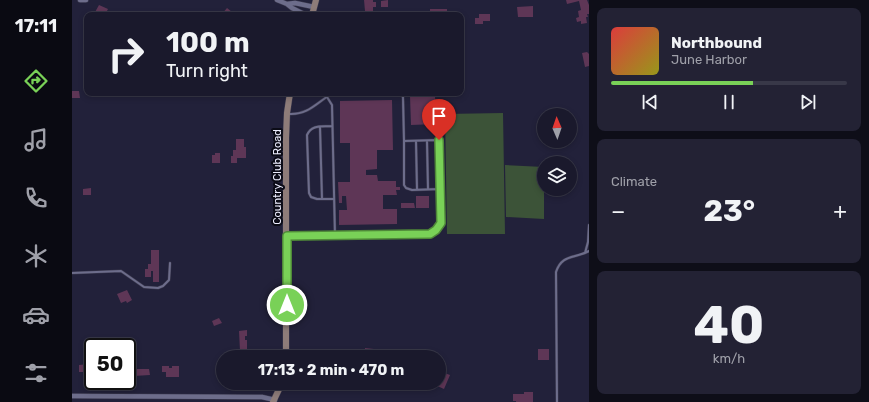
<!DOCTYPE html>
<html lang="en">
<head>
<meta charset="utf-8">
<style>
  body { margin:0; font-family:Rubik,sans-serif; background:#232234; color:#f1f3f6; height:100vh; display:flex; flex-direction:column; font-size:15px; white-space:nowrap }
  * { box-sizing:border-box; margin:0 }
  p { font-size:13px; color:#9fa0a9 }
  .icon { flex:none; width:22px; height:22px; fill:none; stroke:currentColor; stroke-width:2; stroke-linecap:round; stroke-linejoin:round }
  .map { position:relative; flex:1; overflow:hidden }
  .sheet { display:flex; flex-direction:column; gap:8px; padding:8px; background:#0e0e18; width:280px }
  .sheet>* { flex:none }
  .top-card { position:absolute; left:12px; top:12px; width:380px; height:84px; border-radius:8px; box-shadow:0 2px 6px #0003,0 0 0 1px #383848; background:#1a192c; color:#f1f3f6; overflow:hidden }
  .needle { width:26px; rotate:358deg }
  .tools { position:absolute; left:465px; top:108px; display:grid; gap:8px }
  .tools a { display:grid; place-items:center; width:40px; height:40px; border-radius:50%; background:#1a192c; box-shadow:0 2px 6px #0003,0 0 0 1px #383848; font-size:20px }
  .speed { position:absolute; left:12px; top:338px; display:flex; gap:8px; font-size:20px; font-weight:700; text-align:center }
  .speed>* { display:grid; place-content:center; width:52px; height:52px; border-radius:50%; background:#1a192c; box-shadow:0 2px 6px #0003,0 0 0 1px #383848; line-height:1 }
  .speed .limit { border:2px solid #111; border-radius:6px; background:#fff; color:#111 }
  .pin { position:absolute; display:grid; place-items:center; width:34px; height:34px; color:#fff; margin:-41px -17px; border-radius:50% 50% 50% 0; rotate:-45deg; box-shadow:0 0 4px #0007 }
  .pin .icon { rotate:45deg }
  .me { position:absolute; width:44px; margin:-22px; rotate:0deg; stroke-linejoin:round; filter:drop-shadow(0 0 3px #0008) }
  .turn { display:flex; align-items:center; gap:14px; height:84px; padding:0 16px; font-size:18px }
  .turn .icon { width:52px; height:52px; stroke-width:2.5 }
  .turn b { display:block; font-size:28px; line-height:34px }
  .big { font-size:30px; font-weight:700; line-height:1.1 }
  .sheet .card { flex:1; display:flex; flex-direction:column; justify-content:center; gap:6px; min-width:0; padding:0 14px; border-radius:8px; background:#232234 }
  .sheet .dial { align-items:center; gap:0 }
  .dial b { font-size:52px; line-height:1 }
  .song { display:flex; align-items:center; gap:12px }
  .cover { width:48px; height:48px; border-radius:6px; background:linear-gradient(135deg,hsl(0 70% 55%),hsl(60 70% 35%)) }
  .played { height:4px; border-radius:2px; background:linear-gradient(90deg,#79d157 60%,#383848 60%) }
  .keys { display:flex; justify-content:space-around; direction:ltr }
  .heat { display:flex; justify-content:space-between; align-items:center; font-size:22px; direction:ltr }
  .trip { position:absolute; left:144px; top:350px; width:230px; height:40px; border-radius:20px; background:#1a192c; box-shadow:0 2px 6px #0003,0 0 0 1px #383848; font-weight:700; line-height:40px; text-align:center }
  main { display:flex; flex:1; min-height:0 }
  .dock { display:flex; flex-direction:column; width:72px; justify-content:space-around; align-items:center; background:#0a0a12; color:#9fa0a9 }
  .dock .icon { width:28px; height:28px }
  .dock .active { color:#79d157 }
  .dock b { font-size:18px; color:#f1f3f6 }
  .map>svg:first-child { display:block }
  .green { fill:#3c5338 }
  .building { fill:#5e3656 }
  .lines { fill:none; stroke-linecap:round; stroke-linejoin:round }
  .lane-casing { stroke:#3e3c51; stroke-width:3 }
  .street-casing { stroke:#3e3c51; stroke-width:5.5 }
  .secondary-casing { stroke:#3e3c51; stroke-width:7 }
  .lane { stroke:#6d6d8b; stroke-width:2 }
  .street { stroke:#6d6d8b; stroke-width:4.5 }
  .secondary { stroke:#8e7c79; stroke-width:6 }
  .route-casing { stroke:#4f8839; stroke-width:10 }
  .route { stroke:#79d157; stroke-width:7 }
  .labels { text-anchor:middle; stroke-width:4; stroke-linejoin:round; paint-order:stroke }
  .street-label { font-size:11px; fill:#edeeff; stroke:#0c0c17 }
</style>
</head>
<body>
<main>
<nav class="dock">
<b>17:11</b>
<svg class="icon active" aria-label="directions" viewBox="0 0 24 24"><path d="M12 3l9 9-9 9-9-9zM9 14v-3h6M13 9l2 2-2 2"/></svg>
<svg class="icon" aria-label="music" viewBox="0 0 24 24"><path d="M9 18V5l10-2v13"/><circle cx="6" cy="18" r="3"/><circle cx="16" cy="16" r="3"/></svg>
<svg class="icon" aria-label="phone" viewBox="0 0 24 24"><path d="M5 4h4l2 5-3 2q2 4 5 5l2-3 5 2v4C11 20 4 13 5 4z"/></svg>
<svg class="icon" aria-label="climate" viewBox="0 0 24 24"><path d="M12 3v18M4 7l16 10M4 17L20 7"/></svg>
<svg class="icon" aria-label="car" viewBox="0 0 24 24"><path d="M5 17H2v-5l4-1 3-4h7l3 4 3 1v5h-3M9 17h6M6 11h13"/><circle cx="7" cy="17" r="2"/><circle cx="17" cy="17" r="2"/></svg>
<svg class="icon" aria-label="filters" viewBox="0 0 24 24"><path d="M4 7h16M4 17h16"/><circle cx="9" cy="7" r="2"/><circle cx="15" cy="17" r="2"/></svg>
</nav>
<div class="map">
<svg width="517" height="402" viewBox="0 0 517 402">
  <rect width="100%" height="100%" fill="#22213a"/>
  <path class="green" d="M431,113l2,121h-58l-2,-120z
    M433,165l39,2v52l-38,-2z"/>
  <path class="building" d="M292,0h9v2h3v5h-3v4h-8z
    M316,0v7h-7v-6z
    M494,0h21l2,5v9h-2l1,3h-2l1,6 -6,1v-3l-4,1 -1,-4 3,-1 -1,-6 3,-1 -2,-9 -12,3z
    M27,5l9,4 -3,6h-9l-2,-1z
    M461,6v11h-15l-1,-10z
    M155,8l5,4 -1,1 1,2h-11z
    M358,9h17v6h-19v-4h2z
    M407,14h11v7h-7v3h-8v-6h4z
    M515,52l2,2v12l-4,1 -3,-14z
    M0,91h7l1,7h-8z
    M338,96h25l1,28 -25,1z
    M320,100l1,50h-16v19l-11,1v5h11l1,6h18v6h4v3h-4l1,5h-14v14h14v15l-58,1v-15h8l-1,-14h-4v7h-3l-1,-21h12v-39h-10v-42z
    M164,139h8v8h2v11h-9v5h-6v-7h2v-6h3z
    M143,153h5v10h-8v-8h3z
    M19,188v7h-8v-6z
    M344,196h13v12h-13z
    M329,203h13l1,5h-14z
    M79,250h8v32h-6v-11h-2v6h-6v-8h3v-5h3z
    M55,290l5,10 -5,3 -1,-2 -5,2 -4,-9z
    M147,318l3,5 -8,3 -2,-5z
    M175,330v6h-2v4h2v11h-7l-1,-20z
    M293,348l9,1 -1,8h-8z
    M466,349h11v11h-11z
    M17,364v8h-10v-7z
    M90,366h7v2h3v-2h7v11h-13v-5h-4z
    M62,369h15l1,6 -16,1z
    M367,371l11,4 -6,14 -11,-5v-1h6z
    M452,392h9v10h-17v-1h-3v-7h11z"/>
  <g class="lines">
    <g class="lane-casing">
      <path id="lane" d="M255,97l5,8 3,131
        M217,114c20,1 28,-12 44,-21
        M260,126c-10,1 -20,-2 -25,9l2,58 2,4 6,2h17
        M248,127l2,72
        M332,141v44l2,3 6,2 28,-1
        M344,141l1,48
        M355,141l1,48
        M215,236l143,-2 6,-4 5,-7 -2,-83 -35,1 -1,-44 -4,-4
        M513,253l3,-11 1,-17
        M0,273l49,-2 23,16 14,1 5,-2 6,-6 1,-17
        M485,402l-1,-130c6,-18 18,-13 33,-21"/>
    </g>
    <g class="street-casing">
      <path id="street" d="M8,0h6
        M205,0l10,4
        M234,15l-14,-7 -5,-4 8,-1 19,4
        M0,396l190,1 13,3"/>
    </g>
    <g class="secondary-casing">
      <path id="secondary" d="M240,15l4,-15
        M214,357v-219l1,-25 3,-20
        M201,402l9,-19"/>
    </g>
    <use href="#lane" class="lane"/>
    <use href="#street" class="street"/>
    <use href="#secondary" class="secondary"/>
  </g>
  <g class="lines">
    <g class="route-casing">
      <path id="route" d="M215,305v-69l143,-2 6,-4 5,-7 -2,-83"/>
    </g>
    <use href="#route" class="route"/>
  </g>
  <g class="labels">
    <g class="street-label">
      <text transform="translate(205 177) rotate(-90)" y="4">Country Club Road</text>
    </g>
  </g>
</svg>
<div class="tools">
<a><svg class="needle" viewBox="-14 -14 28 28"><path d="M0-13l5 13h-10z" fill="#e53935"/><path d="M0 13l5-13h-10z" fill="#9fa0a9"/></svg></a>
<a><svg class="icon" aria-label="layers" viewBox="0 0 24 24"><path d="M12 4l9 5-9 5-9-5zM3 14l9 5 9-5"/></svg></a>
</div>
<div class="speed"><div class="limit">50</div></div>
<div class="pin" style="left:367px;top:140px;background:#d93025"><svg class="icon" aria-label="arrive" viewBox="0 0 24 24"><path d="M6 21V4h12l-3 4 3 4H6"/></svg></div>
<svg class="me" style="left:215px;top:305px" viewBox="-20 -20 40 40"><circle r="17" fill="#79d157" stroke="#fff" stroke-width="3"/><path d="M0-11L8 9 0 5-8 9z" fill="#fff"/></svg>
<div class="trip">17:13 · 2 min · 470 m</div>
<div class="top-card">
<div class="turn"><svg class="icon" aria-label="right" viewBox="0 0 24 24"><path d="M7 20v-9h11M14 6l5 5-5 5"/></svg><div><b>100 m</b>Turn right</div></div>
</div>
</div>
<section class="sheet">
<div class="card">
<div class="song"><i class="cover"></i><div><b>Northbound</b><p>June Harbor</p></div></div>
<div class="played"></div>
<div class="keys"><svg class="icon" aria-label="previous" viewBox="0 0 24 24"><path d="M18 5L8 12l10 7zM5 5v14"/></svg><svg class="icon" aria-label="pause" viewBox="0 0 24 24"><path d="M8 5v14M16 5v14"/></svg><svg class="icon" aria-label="next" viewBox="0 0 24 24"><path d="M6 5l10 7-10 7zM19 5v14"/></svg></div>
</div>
<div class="card"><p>Climate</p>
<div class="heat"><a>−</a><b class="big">23°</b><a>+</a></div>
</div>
<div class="card dial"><b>40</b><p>km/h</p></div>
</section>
</main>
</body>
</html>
